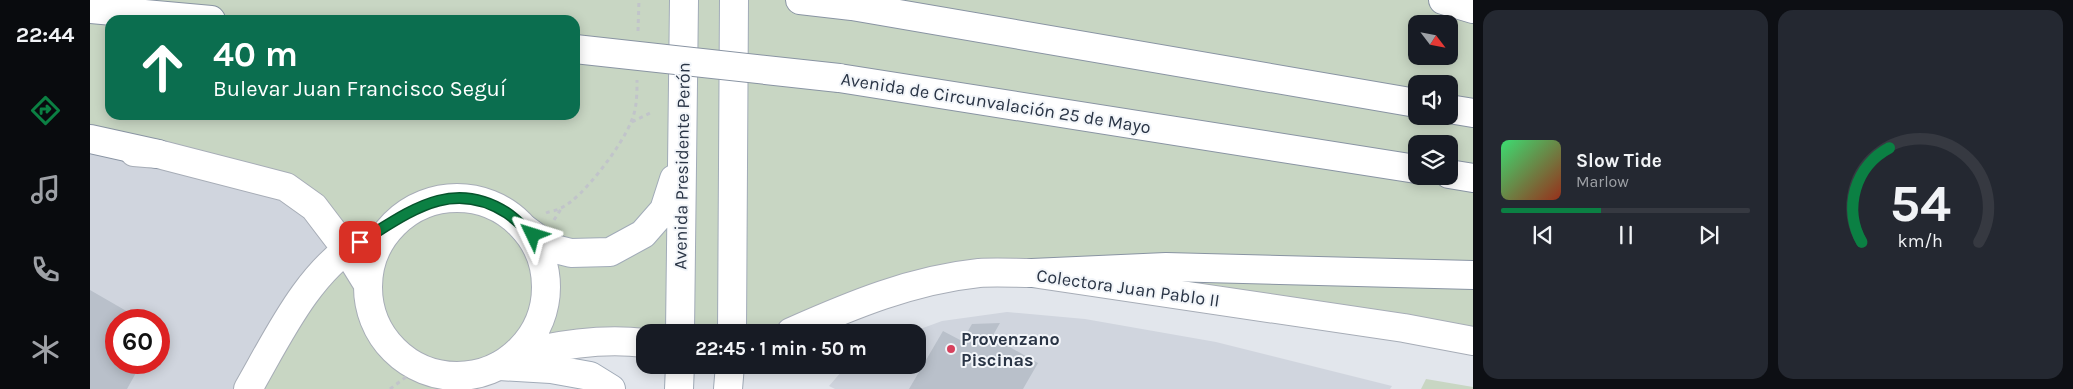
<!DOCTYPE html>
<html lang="es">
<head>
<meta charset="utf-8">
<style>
  body { margin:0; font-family:Karla,sans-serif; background:#242831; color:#f1f3f6; height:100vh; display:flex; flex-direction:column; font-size:19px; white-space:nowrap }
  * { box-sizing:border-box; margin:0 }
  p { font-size:16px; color:#9ea1a6 }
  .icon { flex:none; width:28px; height:28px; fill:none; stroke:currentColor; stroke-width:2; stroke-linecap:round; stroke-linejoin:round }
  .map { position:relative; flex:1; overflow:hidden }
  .panel { display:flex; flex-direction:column; gap:10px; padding:10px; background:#0d0f14; width:600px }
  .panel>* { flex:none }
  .guide { position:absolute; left:15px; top:15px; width:475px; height:105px; border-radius:15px; box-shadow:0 2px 12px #0003; background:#0b6e4f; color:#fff; overflow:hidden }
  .needle { width:32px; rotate:122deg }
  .buttons { position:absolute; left:1318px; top:15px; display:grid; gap:10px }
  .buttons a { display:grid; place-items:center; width:50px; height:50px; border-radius:10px; background:#171b24; box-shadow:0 2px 12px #0003; font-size:25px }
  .speed { position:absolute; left:15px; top:309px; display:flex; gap:10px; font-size:25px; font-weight:700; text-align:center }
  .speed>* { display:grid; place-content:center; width:65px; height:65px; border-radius:50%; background:#171b24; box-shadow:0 2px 12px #0003; line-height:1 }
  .speed .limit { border:8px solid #d22; background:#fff; color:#111 }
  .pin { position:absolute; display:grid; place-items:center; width:42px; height:42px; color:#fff; margin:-21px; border-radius:10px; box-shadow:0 2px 8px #0006 }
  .me { position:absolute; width:55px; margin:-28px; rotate:311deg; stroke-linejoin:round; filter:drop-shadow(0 0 4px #0008) }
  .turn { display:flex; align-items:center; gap:18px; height:105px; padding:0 25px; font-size:22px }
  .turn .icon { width:65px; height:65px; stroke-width:2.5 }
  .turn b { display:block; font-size:35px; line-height:42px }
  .panel .widget { flex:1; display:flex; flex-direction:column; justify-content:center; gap:8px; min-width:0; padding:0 18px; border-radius:15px; background:#242831 }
  .panel .dial { align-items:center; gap:0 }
  .dial svg { height:130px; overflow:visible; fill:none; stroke:#363941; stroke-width:7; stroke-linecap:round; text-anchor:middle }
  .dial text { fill:#f1f3f6; stroke:none }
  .song { display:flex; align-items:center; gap:15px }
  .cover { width:60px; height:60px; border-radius:8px; background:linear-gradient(135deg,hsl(140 70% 55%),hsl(10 70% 35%)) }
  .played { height:5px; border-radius:2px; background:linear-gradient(90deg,#0b8043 40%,#363941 40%) }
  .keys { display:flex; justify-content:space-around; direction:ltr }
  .panel .tiles { flex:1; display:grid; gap:10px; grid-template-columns:repeat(2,1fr) }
  .trip { position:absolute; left:546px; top:324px; width:290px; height:50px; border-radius:15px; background:#171b24; box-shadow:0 2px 12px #0003; font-weight:700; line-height:50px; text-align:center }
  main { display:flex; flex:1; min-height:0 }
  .dock { display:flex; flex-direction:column; width:90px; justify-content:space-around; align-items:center; background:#090b0e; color:#9ea1a6 }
  .dock .icon { width:35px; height:35px }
  .dock .selected { color:#0b8043 }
  .dock b { font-size:22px; color:#f1f3f6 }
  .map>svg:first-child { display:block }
  .built { fill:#d0d5de; fill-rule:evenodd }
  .green { fill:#c8d6c3; fill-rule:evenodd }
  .building { fill:#b9c0ca }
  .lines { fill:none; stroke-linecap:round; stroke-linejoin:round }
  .secondary-casing { stroke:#a7adb7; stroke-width:30 }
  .primary-casing { stroke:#a1abb8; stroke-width:30 }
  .highway-casing { stroke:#8994a3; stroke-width:30 }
  .path { stroke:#c1c4ca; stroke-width:3; stroke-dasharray:4 4; stroke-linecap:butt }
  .secondary { stroke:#fff; stroke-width:28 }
  .primary { stroke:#fff; stroke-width:28 }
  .highway { stroke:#fff; stroke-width:28 }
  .highway-bridge-casing { stroke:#8994a3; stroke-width:30; stroke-linecap:butt }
  .highway-bridge { stroke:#fff; stroke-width:28 }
  .route-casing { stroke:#07532c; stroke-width:12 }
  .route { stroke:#0b8043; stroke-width:9 }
  .poi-dot { fill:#d7415d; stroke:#f2f5f9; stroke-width:2 }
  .labels { text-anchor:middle; stroke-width:4; stroke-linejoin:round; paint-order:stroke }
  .street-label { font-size:18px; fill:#293445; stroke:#f2f5f9 }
  .poi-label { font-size:18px; font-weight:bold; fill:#293445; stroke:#f2f5f9; text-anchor:start }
</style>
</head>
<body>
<main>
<nav class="dock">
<b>22:44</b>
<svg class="icon selected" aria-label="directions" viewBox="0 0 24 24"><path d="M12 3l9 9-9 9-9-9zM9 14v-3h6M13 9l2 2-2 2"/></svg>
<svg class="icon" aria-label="music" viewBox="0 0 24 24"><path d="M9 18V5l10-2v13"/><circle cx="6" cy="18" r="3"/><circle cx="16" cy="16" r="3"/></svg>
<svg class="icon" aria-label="phone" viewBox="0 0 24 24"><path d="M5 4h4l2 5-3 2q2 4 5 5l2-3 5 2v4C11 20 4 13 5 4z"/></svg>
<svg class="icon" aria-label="climate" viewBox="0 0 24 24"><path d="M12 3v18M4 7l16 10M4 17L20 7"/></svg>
</nav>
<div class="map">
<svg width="1383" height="389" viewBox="0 0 1383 389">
  <rect width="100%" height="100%" fill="#e2e6ec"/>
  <path class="built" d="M0,148l196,39 60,62 -98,140h-158zM26,320h43v42h-43z
    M917,312l78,7 131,23 176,44 -2,3h-555l-6,-3 13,-15 9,-6h67v-33h-6l30,-11z"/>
  <path class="green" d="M0,0h1383v341l-494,-68 -188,59h-146l-154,37 -14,5 -25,15h-204l98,-140 -32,-42 -224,-59zM20,20h465v95h-465zM1326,24h33v32h-33zM1326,84h33v32h-33zM1326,144h33v32h-33z
    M1336,379l47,8v2h-52z"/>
  <path class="building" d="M0,290l52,30h-26v42h26l-15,27h-37z
    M910,323l-8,14 46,26 -15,26h-114l34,-58 19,10 10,-17z"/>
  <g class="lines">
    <g class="secondary-casing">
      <path id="secondary" d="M44,152l24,2 128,33 28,20 32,42 21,34
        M278 287a89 89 0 1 1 178 0a89 89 0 1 1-178 0Z
        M701,332c61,-27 121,-52 188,-59 17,-1 36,0 53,0l372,55 69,13
        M423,356c44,-11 87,-18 132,-13
        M158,389c30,-52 60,-118 113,-149"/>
    </g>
    <g class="primary-casing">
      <path id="primary" d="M435,229l26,19 20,5 39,-1 33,-18 21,-24 10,-31
        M590,332l4,-332
        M642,332l2,-332
        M409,366l52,3 39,7 21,13
        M589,389l1,-24
        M638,389l2,-24"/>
    </g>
    <g class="highway-casing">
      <path id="highway" d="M710,0l52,6 564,97
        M1353,0l30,9
        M0,9l121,11
        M749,78l577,91
        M1359,109l24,4
        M0,139l68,15
        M1359,174l24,4
        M942,273l134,-6 307,8"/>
    </g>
    <path class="path" d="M548,31l1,-31
      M542,122l18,-9
      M456,213c4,-2 10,-2 15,-5 22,-10 61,-63 70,-86 6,-13 6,-28 6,-42
      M464,220l7,-11
      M300,389l28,-21"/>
    <use href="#secondary" class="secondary"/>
    <use href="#primary" class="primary"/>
    <use href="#highway" class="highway"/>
    <g class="highway-bridge-casing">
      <path id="highway-bridge" d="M485,49l264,29"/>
    </g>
    <use href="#highway-bridge" class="highway-bridge"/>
  </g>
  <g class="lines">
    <g class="route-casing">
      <path id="route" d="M270,242c48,-29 91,-65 147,-29 9,6 17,15 26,22"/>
    </g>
    <use href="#route" class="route"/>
  </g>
  <circle class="poi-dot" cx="861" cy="349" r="5"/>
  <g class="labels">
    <g class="street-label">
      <text transform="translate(906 103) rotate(9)" y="6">Avenida de Circunvalación 25 de Mayo</text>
      <text transform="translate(592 166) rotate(-89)" y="6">Avenida Presidente Perón</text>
      <text transform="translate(1038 288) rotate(8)" y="6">Colectora Juan Pablo II</text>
    </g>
    <g class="poi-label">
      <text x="871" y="345">Provenzano<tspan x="871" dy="21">Piscinas</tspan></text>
    </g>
  </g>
</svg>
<div class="buttons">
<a><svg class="needle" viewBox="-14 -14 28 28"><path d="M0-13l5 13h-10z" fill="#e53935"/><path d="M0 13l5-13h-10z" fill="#9ea1a6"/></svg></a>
<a><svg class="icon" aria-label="sound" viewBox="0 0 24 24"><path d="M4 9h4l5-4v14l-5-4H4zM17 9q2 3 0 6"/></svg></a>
<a><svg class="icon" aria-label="layers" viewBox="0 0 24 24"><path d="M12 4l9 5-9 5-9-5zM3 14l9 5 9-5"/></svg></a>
</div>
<div class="speed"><div class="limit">60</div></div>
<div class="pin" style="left:270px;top:242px;background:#d93025"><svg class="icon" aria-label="arrive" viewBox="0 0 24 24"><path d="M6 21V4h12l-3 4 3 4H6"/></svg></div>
<svg class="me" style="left:443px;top:235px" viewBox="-20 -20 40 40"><path d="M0-17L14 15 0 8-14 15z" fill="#0b8043" stroke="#fff" stroke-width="4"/></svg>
<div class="trip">22:45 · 1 min · 50 m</div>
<div class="guide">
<div class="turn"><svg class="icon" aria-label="ahead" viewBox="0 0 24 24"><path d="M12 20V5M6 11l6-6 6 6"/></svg><div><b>40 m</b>Bulevar Juan Francisco Seguí</div></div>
</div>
</div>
<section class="panel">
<div class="tiles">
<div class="widget">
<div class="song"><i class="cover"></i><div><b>Slow Tide</b><p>Marlow</p></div></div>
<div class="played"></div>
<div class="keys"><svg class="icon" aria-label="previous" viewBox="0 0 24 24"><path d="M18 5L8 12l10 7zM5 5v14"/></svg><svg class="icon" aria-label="pause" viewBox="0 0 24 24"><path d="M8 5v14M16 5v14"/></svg><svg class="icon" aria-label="next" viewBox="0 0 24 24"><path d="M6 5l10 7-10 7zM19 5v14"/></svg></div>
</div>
<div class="widget dial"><svg viewBox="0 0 100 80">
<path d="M14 69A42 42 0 1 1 86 69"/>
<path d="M14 69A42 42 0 0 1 31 11" stroke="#0b8043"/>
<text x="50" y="56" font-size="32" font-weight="700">54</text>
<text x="50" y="72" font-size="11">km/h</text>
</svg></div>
</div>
</section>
</main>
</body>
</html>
